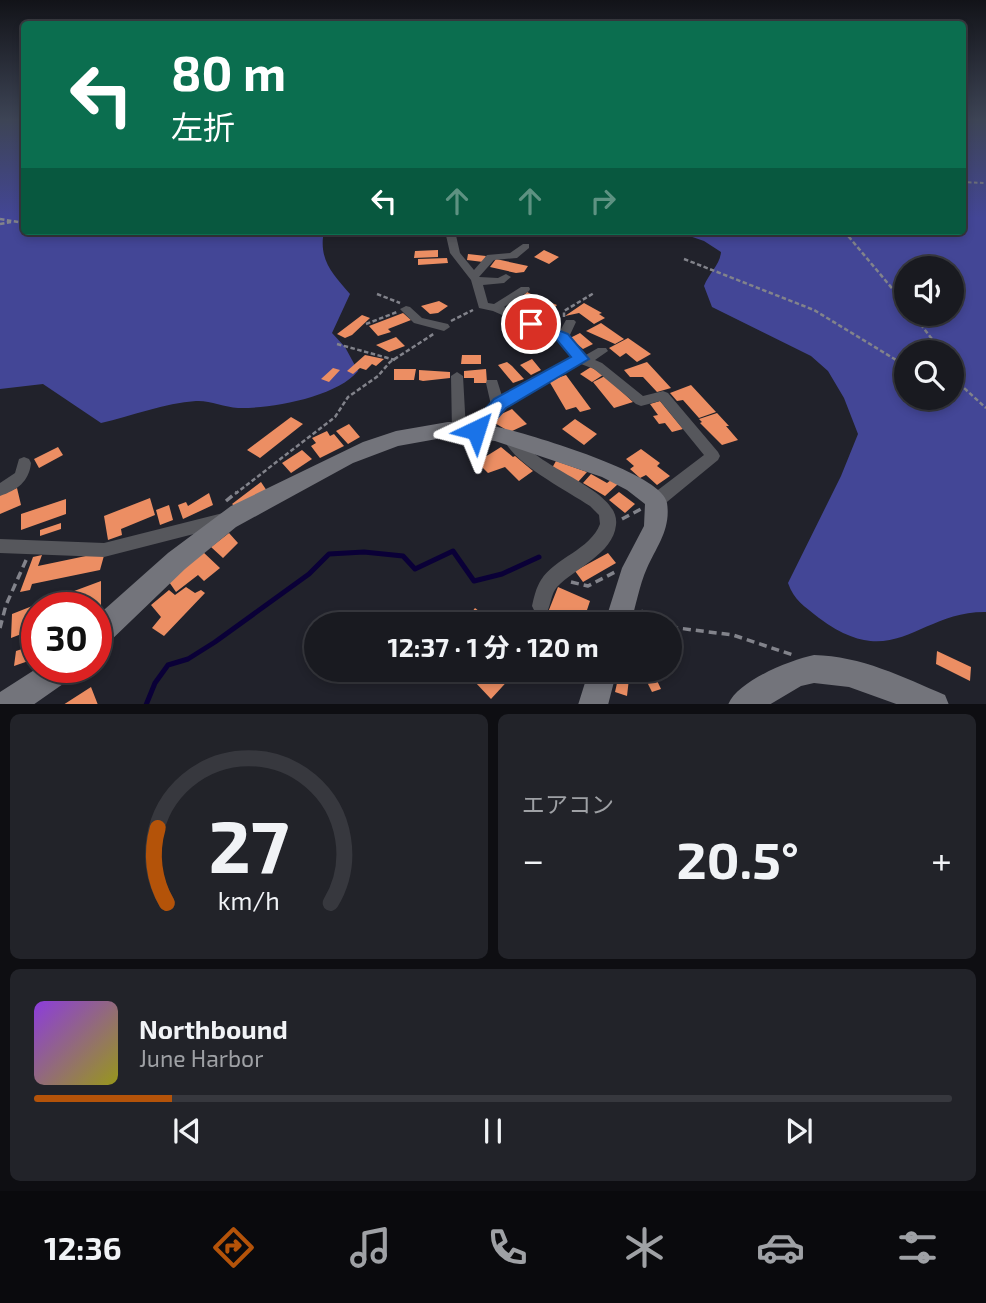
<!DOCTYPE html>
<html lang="ja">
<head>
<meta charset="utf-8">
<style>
  body { margin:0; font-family:"Exo 2","Noto Sans JP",sans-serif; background:#222329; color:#f1f3f6; height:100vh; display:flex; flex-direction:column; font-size:26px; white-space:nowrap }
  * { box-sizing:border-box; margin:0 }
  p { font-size:23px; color:#9fa1a5 }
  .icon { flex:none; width:38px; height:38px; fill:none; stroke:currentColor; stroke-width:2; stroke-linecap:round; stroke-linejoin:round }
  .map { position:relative; height:704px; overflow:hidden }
  .side { display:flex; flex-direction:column; gap:10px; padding:10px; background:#0e0e12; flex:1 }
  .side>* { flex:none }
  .top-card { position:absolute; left:21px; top:21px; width:945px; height:214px; border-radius:7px; box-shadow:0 4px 10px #0003,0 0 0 2px #37383e; background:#0b6e4f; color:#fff; overflow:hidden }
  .fabs { position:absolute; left:894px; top:256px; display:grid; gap:14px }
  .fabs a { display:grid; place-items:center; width:70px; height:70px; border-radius:50%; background:#191a20; box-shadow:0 4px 10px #0003,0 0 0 2px #37383e; font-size:35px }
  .speed { position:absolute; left:21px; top:592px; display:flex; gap:14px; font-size:35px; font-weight:700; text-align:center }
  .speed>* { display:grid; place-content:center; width:91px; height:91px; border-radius:50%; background:#191a20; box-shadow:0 4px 10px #0003,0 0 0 2px #37383e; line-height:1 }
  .speed .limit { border:10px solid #d22; background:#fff; color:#111 }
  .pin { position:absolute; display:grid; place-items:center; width:60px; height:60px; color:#fff; margin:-30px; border:4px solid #fff; border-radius:50%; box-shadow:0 2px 7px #0007 }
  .me { position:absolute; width:77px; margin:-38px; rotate:41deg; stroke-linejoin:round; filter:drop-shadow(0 0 5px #0008) }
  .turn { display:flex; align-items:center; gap:24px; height:147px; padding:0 35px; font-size:32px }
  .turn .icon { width:91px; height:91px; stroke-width:2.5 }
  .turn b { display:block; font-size:49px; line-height:60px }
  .lanes { display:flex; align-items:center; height:66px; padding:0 35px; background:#0003; justify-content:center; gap:35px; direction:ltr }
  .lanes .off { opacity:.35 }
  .big { font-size:52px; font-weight:700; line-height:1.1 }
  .side .card { flex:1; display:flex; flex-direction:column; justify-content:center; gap:10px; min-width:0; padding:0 24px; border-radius:10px; background:#222329 }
  .side .dial { align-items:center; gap:0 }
  .dial svg { height:182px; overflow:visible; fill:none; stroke:#37383e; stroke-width:7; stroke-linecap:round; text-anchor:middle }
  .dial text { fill:#f1f3f6; stroke:none }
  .song { display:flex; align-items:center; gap:21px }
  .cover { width:84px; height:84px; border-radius:10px; background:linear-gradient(135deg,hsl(270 70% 55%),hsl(60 70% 35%)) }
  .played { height:7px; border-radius:4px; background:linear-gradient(90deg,#b45309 15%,#37383e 15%) }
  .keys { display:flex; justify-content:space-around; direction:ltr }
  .heat { display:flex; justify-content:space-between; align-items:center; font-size:38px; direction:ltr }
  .side .tiles { flex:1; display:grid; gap:10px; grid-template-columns:1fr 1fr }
  .card:last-child { grid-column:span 2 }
  .trip { position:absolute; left:304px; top:612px; width:378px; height:70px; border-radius:35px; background:#191a20; box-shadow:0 4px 10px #0003,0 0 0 2px #37383e; font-weight:700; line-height:70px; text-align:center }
  .dock { display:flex; height:112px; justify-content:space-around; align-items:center; background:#0a0a0d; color:#9fa1a5 }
  .dock .icon { width:49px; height:49px }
  .dock .on { color:#b45309 }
  .dock b { font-size:32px; color:#f1f3f6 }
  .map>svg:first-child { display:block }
  .forest { fill:#434696; fill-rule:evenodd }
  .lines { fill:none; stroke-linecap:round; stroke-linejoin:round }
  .stream { stroke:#0a0037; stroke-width:5 }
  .building { fill:#ec8e63 }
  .path-far2 { stroke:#82838b; stroke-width:2; stroke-dasharray:3.5 2.5; stroke-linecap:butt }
  .path-far1 { stroke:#82838b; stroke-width:2.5; stroke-dasharray:4.5 2.5; stroke-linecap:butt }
  .path { stroke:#82838b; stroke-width:3.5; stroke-dasharray:8 5; stroke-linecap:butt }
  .street { fill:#56575c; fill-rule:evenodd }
  .secondary { fill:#73747b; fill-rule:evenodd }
  .route { fill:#1a73e8; stroke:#114b97; stroke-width:2 }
</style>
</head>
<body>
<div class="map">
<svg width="986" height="705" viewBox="0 0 986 705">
  <rect width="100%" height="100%" fill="#21222b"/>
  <path class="forest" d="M0,120h24v111h300c-6,29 9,43 26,63l-18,39 13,14 13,24c-21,26 -88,38 -120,37 -14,-1 -29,-8 -42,-7 -31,2 -65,15 -95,22l-58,-39 -43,5z
    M963,120h23v492c-68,-1 -92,62 -167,6 -15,-12 -25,-18 -31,-35l53,-107 17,-42 -14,-36 -16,-27 -17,-15 -99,-49 -8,-21c5,-13 16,-21 17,-34l-17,-11 -29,-10h287zM906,268h46v45h-46zM906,352h46v45h-46z"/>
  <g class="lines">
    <path class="stream" d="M146,705l9,-22 13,-18 20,-6 27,-17 94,-68 20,-20 35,-2 39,4 12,13 38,-18 21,30 28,-7 37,-17"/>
  </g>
  <path class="building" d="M474,231h28l-3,5 -20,-3 -3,4 -6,-1z
    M438,250v7l-24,1 1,-7z
    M544,250l15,7 -10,7 -15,-7z
    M468,254l18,2 -3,6 -16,-2z
    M447,258l1,5 -30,2v-6z
    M496,259l32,7 -4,6 -8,1 -26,-6z
    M527,292l12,6 18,7 -7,7 -33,-10z
    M439,301l9,5 -10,7 -8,1 -9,-8z
    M584,303l18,10 -3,1 6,4 -11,6 -15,-11 -14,3z
    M403,313l8,7 -23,9 3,3 -13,4 -9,-10z
    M362,315l8,3 -18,17 -7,3 -8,-4z
    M601,323l23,16 -9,5 -29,-13z
    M580,333l13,11 -10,5 -13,-11z
    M396,337l9,9 -16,6 -13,-7z
    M628,338l23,16 -14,8 -11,-9 -6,4 -11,-9z
    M365,355l19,4 -8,7 -4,-2 -6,6 -6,-2 -7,6 -6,-3z
    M462,355h19v9h-20z
    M532,359l9,11 -10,5 -11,-10z
    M507,362l5,4 12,13 -11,4 -15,-18z
    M647,362l24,26 -14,4 -14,-15h-13l-6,-7z
    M591,367l12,8 -11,7 -12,-8z
    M333,368l7,2 -11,12 -8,-3z
    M394,369h22l-2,11h-20z
    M486,369l1,14h-13v-5h-10v-7z
    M419,370l31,2v6l-27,3 -4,-1z
    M566,375l25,34 -11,3 -4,-5 -10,3 -17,-29z
    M605,376l28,26 -19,6 -21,-26z
    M691,385l25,27 -17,6 -16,-18 -6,1 -7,-8z
    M660,401l23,28 -11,3 -7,-9 -6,1 -6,-8 5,-1 -8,-11z
    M512,409l15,15 -17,8 -17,-10 5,-2 -3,-3z
    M717,413l12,13h-3l12,14 -16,5 -22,-22 2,-1 -3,-3z
    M291,417l12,7 -43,34 -13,-8z
    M575,419l22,15 -13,11 -22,-16z
    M349,424l11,13 -12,7 -12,-13z
    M327,431l3,5 4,-2 10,12 -24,12 -9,-12 5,-3 -4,-5z
    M58,447l5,8 -24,13 -5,-9z
    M501,447l12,10 2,-1 18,15 -14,10 -14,-14 -17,6 -11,-11z
    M641,449l19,14 -3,3 13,10 -13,9 -11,-10 -6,3 -10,-9 4,-3 -8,-7z
    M302,450l10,9 -21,14 -9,-10z
    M556,461l31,11 -9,10 -26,-14z
    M591,474l16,9 4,-3 7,4 -13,12 -22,-13z
    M261,482l6,9 -28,19 -7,-6z
    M17,488l4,17 -21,9v-19z
    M619,492l16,12 -10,9 -16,-13z
    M209,493l4,12 -30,14 -5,-14 8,-3 2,4z
    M150,498l5,17 -34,14 1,6 -14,5 -4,-24z
    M66,499v15l-45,16v-16z
    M169,505l4,15 -13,5 -4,-15z
    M61,523v6l-21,7v-6z
    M229,533l9,10 -15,15 -12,-11z
    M202,551l18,17 -16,13 -6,-6 -22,17 -9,-13z
    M105,552l-5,18 -68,14 -2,6 -10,2 13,-35 9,-2 -4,11z
    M608,553l8,10 -33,19 -8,-11z
    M101,581v30l-5,2v-6h-46v-7z
    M186,587l9,6 6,-3 4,3 -41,43 -12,-8 9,-11 -10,-12 18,-15 6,5z
    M558,587l32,14 -8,24h-39z
    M45,601v6h-8v21l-26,10 1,-24z
    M475,608l22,17h-35z
    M37,644v14l-23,8 2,-15z
    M937,651l34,16 -1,14 -34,-17z
    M486,670h24l4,4 -23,25 -16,-17z
    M620,670h10l-3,26 -12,-4z
    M641,670h11l9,19 -9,3z
    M91,687l7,18h-35z"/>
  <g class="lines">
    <path class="path-far2" d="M962,182l24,1"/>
    <path class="path-far1" d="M0,219l24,4
      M0,224l11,-2
      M844,231l62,74
      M684,259l130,51 92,56
      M377,294l23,9
      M912,313l30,39
      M564,317v-6l30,-18
      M451,321l22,-11
      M366,324l31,-12
      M337,344l58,16
      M952,363l12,25 22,20
      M952,384l10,4
      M235,494l100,-77 13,-20 30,-21 12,-14 45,-29"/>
    <path class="path" d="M226,501l11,-9
      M622,519l19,-10
      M571,582l17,4 27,-14
      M641,611l20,14
      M670,627l63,8 60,20
      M0,628l6,-23 21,-47"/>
    <path class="street" d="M445,231h10l5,22 14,17 13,-15 23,-2 13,-9h6v4l-12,10 -23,2 -15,17 19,1 8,-4 5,3 -7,6 -21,2 5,18 6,1 27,-17h8l1,2 -1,2 -25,16 56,24 6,-11h8l2,2 -7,15 15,19 14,-8h8l2,3 -13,9 7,3 41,33 20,-5 5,2 50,59 2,4 -2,4 -56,46 -6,2 -6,-2 -2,-5 2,-5 54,-41 -44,-54 -19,5 -5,-2 -42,-35 -13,-5 -76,42 -24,29h-10l-2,-4 2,-4 20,-22 -5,-22 1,-3h10l5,16 71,-38 -14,-18 -66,-29 -14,-3 -8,-28 -21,-27z
      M406,306l4,1 12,11 26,6 2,3 -6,4 -30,-8 -14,-14z
      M457,372l6,4 3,54 -2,4h-10l-2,-4 -1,-54z
      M515,435l5,1c12,32 101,52 96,89 -3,29 -41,43 -59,62 -6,7 -6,17 -10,25l-6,3 -6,-3 -3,-6c2,-9 4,-18 9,-26 15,-23 49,-30 59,-56l-1,-9 -9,-9c-23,-15 -69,-39 -83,-61l3,-9z
      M24,457l5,2 2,4c-2,19 -14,27 -31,33v-13l15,-10 4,-14z
      M223,513l6,2 2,5 -2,5 -125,32 -104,-4v-14l104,4z"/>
    <path class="secondary" d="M448,422c12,0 25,0 37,2 31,6 178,48 182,79 4,26 -10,43 -20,65 -8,18 -11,38 -17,57h-26l18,-57 22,-42 1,-22 -18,-14 -25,-13 -107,-36 -47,-4 -50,9 -45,17 -117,64 -51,42 -79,76 -10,4v-32l72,-64 63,-47 132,-64 33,-11z
      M814,655c47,1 89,22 131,40l4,10h-50l-50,-18 -35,-4 -13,3 -32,19h-41c9,-24 62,-45 86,-50z
      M39,667h38l-4,10 -40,28h-33v-13z
      M589,670h28l-9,35h-30z"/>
  </g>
  <linearGradient id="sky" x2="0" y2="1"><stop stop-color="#121318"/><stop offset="0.55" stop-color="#3d4455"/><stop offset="1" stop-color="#3d4455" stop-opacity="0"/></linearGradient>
  <rect width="986" height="218" fill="url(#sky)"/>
  <path class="route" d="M531,319l37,15 21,25 -83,49 -23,27h-13l-3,-5 3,-4 24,-27 77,-42 -14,-17 -32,-13v-6z"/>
</svg>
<div class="fabs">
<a><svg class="icon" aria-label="sound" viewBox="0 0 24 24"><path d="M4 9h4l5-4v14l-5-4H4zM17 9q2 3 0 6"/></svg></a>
<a><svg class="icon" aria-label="search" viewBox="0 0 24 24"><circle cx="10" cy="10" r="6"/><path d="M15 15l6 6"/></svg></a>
</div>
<div class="speed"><div class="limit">30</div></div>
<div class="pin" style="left:531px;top:324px;background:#d93025"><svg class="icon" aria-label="arrive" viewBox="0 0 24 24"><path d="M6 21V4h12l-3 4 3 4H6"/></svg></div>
<svg class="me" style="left:476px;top:430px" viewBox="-20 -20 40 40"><path d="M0-17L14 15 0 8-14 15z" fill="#1a73e8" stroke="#fff" stroke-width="4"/></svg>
<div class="trip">12:37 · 1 分 · 120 m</div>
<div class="top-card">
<div class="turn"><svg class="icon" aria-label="left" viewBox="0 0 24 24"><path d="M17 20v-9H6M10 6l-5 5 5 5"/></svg><div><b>80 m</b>左折</div></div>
<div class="lanes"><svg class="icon" aria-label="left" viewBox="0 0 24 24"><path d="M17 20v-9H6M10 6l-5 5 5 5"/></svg><svg class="icon off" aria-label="ahead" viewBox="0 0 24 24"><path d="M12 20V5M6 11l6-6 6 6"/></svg><svg class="icon off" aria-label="ahead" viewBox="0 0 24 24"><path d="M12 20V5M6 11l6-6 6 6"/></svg><svg class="icon off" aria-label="right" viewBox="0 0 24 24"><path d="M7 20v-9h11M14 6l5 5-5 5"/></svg></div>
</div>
</div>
<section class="side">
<div class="tiles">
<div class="card dial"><svg viewBox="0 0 100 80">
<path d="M14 69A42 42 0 1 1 86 69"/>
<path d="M14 69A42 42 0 0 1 10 36" stroke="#b45309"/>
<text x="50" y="56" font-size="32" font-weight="700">27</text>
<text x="50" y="72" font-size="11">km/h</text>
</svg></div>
<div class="card"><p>エアコン</p>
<div class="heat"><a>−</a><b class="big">20.5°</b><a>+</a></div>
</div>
<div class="card">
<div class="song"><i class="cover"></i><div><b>Northbound</b><p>June Harbor</p></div></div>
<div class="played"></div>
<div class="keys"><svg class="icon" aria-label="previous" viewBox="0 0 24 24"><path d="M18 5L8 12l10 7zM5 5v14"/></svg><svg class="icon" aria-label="pause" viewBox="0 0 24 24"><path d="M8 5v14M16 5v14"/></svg><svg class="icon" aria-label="next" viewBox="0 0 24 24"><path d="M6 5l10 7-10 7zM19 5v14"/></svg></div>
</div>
</div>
</section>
<nav class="dock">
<b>12:36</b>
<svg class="icon on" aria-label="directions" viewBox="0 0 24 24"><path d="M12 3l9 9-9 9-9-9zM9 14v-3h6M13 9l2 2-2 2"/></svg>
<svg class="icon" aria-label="music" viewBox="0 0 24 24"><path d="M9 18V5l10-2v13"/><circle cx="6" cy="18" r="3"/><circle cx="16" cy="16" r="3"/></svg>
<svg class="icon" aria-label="phone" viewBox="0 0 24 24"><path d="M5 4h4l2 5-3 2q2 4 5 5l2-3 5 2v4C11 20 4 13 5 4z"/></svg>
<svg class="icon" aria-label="climate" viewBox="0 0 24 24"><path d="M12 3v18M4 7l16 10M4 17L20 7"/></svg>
<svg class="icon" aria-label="car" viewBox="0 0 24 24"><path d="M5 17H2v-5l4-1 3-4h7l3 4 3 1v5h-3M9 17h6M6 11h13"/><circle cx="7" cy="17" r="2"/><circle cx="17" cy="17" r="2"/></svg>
<svg class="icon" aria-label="filters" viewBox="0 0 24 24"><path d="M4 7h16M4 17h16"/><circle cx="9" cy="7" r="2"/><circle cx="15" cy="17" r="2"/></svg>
</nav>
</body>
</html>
